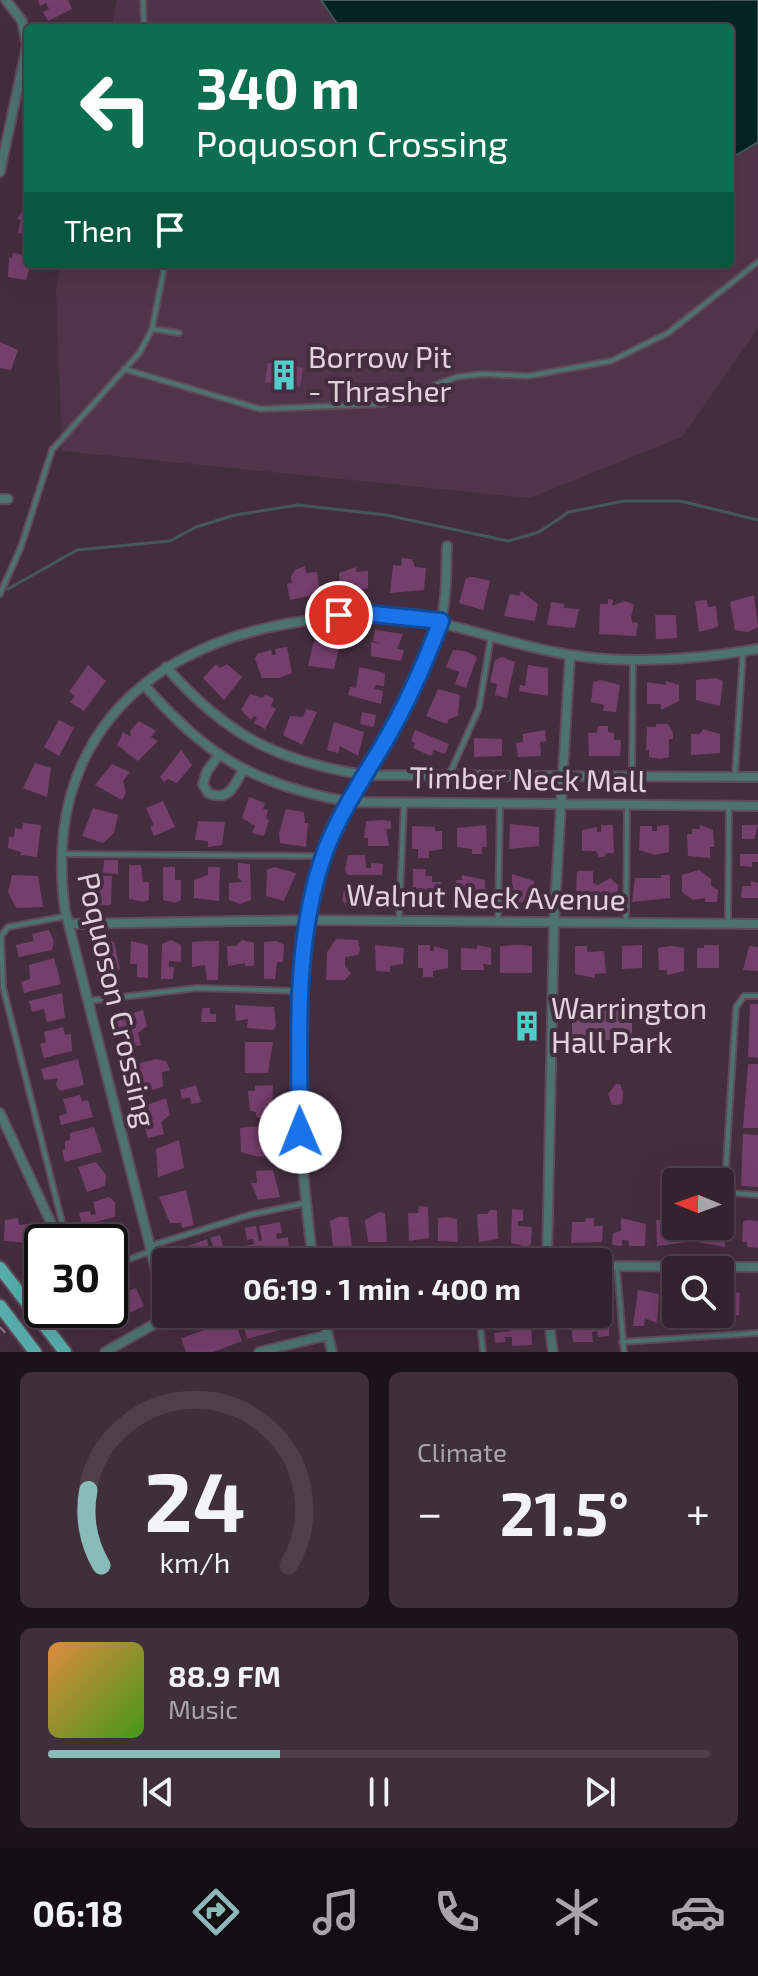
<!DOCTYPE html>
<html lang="en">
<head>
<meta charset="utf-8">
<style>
  body { margin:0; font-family:"Exo 2",sans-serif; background:#3e2f3b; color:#f1f3f6; height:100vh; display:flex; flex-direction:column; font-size:30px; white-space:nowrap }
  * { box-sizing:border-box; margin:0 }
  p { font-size:26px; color:#a9a4aa }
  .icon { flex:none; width:44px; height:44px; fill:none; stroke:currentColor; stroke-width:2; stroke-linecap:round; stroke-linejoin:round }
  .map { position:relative; height:1352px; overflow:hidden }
  .drawer { display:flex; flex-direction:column; gap:20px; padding:20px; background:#1c131a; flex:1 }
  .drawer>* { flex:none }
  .banner { position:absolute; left:24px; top:24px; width:710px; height:244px; border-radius:8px; box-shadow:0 8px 32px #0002,0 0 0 2px #4e3f4b; background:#0b6e4f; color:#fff; overflow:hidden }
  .needle { width:52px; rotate:271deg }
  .controls { position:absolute; left:662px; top:1168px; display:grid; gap:16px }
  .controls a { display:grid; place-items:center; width:72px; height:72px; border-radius:8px; background:#33222f; box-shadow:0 8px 32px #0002,0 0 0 2px #4e3f4b; font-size:40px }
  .speed { position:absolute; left:24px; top:1224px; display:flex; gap:16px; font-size:40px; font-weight:700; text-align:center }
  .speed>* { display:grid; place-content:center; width:104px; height:104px; border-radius:50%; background:#33222f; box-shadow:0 8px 32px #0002,0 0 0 2px #4e3f4b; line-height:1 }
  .speed .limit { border:4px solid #111; border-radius:12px; background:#fff; color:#111 }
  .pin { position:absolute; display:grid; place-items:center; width:68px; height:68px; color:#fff; margin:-34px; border:4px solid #fff; border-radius:50%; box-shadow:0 2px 8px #0007 }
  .me { position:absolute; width:88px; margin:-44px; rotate:359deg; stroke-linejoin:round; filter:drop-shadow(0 0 6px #0008) }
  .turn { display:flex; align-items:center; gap:28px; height:168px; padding:0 40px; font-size:36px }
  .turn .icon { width:104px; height:104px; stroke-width:2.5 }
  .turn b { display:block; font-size:56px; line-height:68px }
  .then { display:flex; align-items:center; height:76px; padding:0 40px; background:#0003; gap:16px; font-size:30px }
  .big { font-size:60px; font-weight:700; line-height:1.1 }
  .drawer .tile { flex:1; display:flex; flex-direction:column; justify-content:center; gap:12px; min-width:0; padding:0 28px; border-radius:12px; background:#3e2f3b }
  .drawer .dial { align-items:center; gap:0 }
  .dial svg { height:208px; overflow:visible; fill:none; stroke:#4e3f4b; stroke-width:7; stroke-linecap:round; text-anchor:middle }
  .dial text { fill:#f1f3f6; stroke:none }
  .song { display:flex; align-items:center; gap:24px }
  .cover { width:96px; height:96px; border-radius:12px; background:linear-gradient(135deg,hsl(30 70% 55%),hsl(100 70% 35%)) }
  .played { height:8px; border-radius:4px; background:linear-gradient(90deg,#8bbbb9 35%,#4e3f4b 35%) }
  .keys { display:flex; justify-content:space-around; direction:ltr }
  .heat { display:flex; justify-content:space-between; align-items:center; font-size:44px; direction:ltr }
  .drawer .tiles { flex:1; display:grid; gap:20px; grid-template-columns:1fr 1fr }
  .tile:last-child { grid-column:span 2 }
  .trip { position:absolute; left:152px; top:1248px; width:460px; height:80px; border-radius:8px; background:#33222f; box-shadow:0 8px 32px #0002,0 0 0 2px #4e3f4b; font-weight:700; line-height:80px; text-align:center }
  .dock { display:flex; height:128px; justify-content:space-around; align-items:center; background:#140e13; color:#a9a4aa }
  .dock .icon { width:56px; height:56px }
  .dock .current { color:#8bbbb9 }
  .dock b { font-size:36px; color:#f1f3f6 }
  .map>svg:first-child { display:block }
  .built { fill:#50344b }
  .green { fill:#754c6d }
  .water { fill:#022524; stroke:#45595c; stroke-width:2 }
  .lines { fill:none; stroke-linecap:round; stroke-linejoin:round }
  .stream { stroke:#45595c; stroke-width:3 }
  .building { fill:#753f6c }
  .lane-casing { stroke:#604b5b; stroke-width:8 }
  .street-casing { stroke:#604b5b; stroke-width:12 }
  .primary-casing { stroke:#604b5b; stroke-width:16 }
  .path { stroke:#897584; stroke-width:2; stroke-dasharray:8 4; stroke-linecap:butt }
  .lane { stroke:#4c7372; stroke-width:4 }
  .street { stroke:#4c7372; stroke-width:8 }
  .primary { stroke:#58afac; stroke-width:12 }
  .route-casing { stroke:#114b97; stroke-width:20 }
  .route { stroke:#1a73e8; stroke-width:14 }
  .labels { text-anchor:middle; stroke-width:8; stroke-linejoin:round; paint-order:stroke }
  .poi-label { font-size:30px; fill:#e1d2dd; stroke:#442d3f; text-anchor:start }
  .street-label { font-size:30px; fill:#e1d2dd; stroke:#442d3f }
</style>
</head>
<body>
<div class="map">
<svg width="758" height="1352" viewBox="0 0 758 1352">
  <rect width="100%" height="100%" fill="#442d3f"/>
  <path class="built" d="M117,0h641v328l-76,109 -152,61 -468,-47 -6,-161 5,-26h669v-236h-619z"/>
  <path class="green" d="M572,1010h60v30h-60z"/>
  <path class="water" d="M321,0h437v142l-28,17v-131h-390z"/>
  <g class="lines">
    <path class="stream" d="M8,589l69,-39 93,-9 26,-14 39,-12 63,-10 88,10 122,26 31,-9 30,-20 55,-11h56l78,19"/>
  </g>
  <path class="building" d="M38,0h30l4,9 -24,12 -5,-9 6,-3 -3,-6 -6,3z
    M23,210l5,1v24l-10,-2 3,-13 -4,-1z
    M13,253l15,3 3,8 -5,16 -18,-3 1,-20 3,1z
    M0,342l18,8 -7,20 -11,-2z
    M268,363l35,5 -3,19 -35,-5z
    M402,558l10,1 3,8 11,1 -2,22 -34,3 3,-28 8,1z
    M305,566l1,7 11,-1 3,22 -30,6 -3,-16 5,-1 -1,-7 4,-6z
    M356,567v5l12,-1v17l-28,6 -1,-21z
    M473,577l17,4 -7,29 -24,-7 7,-25z
    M521,591l17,13 -3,17 -31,-5 6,-22 9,2z
    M754,595l4,32 -10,5 -13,-2 -5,-28z
    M608,599l5,1 -1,6 13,-5 9,4 -3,12 1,5 6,1 -2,13 -37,-2 1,-30h8z
    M707,600l1,7 8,-1 2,21 -19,5 -4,-31z
    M551,602l13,2v4l15,1 -4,19 -28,-3z
    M655,615h21l1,23 -21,1z
    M375,630l28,4 -6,15 7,1 -3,11 -30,-5v-14l10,2 -8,-3z
    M314,641l25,7 -5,21 -26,-3z
    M287,647l5,26 -13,5h-17l-7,-19 2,-5 14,-4 1,5h4l-1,-6z
    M453,650l12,1 12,6 -11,31 -11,-4 4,-12 -13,-5z
    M502,657l13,5 -8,36 -12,-3 2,-11 -7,-2 5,-22z
    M216,664l4,4 7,-4 15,13 -18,23 -21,-22z
    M88,665l18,16 -22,30 -14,-9 5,-6 -6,-4z
    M528,665l20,3v28l-29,-5 1,-6 5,1z
    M359,667l26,6 -1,13 -8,-1 -2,4 9,2 -2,13 -33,-9 2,-8 6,1z
    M716,678l7,3 -3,25 -24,-6v-20z
    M601,680l19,5 -4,27 -13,-1 1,-6 -13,-3 2,-20z
    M666,681l13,4v16l-18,9v-6h-14v-22l19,3z
    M438,689l22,6 -2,21 -9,3 -2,5 -21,-8z
    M250,694l13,4 2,-4 9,5 -3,7 5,3 -11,20 -11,-6 3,-5 -3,-2 -3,4 -10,-10z
    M306,709l11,3 -15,33 -19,-10 7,-19 13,1z
    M362,712l14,3 -2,12 -14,-3z
    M59,720l15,8 -15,28 -15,-9z
    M139,721l17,10 -5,6 7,4 -20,20 -21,-16 6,-13 8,5 -1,-6z
    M334,722l30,10 -6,24 -18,-10 -2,7 -11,-3z
    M656,724h12l5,9v6h-4v18l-8,2 -12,-2v-7h-3l1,-23h9z
    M598,726h10v6l6,1v7h7l-1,16h-31l-1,-23h9z
    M703,729l17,5v19l-29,2v-21h9z
    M415,730l34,14 -4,10 -11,-4 -3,6 -18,-8 2,-5 -4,-2z
    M545,730l1,11 -6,1 1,14 -23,1 -2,-14 7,-1v-8z
    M474,738l28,1v17l-28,1z
    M181,750l11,15 -15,18 -9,-4 -4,3 -4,-5z
    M35,763l16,5 -4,29 -24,-9z
    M112,764l18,8 -7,9 3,12 -4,7 -27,-15z
    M249,797l16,6 -2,6 5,1 -2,8 3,2 -5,16 -12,-3 3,-7 -13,-8z
    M163,801l12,26 -21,9 -4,-9 4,-1 -8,-18z
    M93,808l25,7 -4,18 -11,10 -21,-7z
    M286,809l18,3 1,11h3l-2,24 -26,-4 -1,-10z
    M383,820l8,1v8h-5l3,17h-21v-8h-4l2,-17z
    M198,821l27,1 -3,23 -14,2v-6l-13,-1z
    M23,823l18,2 -4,32 -17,-2 1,-3 -13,-4 1,-11h5l1,-9 7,1z
    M510,824l29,3v19l-30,3z
    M486,825l1,22h-5v7h-10v-5l-15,-2v-19z
    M601,825h12l1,28h-7l-3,4h-5l-3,-6h-14v-21l15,-3v5h4z
    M669,825v27l-14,3 -16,-5 1,-24h12v5h5v-5z
    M700,825l13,5 1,17h-4v11l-22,-2 -1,-22h5v-5h8z
    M742,825h16l-4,14h-12z
    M412,826l23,1v4h7v18l-13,2v7h-11v-9h-6z
    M740,854h18v8h-6v5l-12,-1z
    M348,855h17l1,13h5v-5l12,1 -1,11h-34l-3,-5z
    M104,860h14v14l-15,-1z
    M238,863l12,1 1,36 -11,4 -11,-4v-17l14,-1 -5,-4z
    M129,865h12l2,17h6v18l-5,2 -15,-3z
    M163,867h12v13h6v20l-6,3 -12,-3z
    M208,867h12l-1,34 -25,-3v-18l14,-5z
    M274,867l22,6 -12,28 -18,-5 1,-26z
    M413,869h13l-1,7h7v6h9l-3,20h-15l-4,-3 -3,-12h-3z
    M699,870l12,9v7l7,4 -1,12h-12v-4l-12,2 -11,-8v-17z
    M577,871h16v12l5,2 12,-7 8,7 -1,18 -34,-2 -7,-7z
    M512,874l22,7 1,14 -7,7 -19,1 -4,-16h7z
    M12,875l26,1 5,31 -27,1 -8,-16z
    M462,875l23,5v22l-29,-4v-18h6z
    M661,875h9v23l-38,4 3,-24h26z
    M84,876h28l-1,29h-25z
    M751,881l7,2v15h-17l1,-12h9z
    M345,885l33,1 -1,17h-32l-3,-3z
    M49,930l5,12 -2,8 -33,7 -3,-12 18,-4 -2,-7z
    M336,939l22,1 2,10 -2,5 -13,2v9l6,7 -6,7h-19l1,-28z
    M107,940l7,2 6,27 -14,-1 2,8 -11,2 -3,-35z
    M171,940l10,5v17l-12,-1v6h5l-1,12h-12l1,-35z
    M242,940l12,3v23h-9v-3l-17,3 -1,-20h9z
    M131,941l17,4v33l-11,-1v-13h-7z
    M207,941h12l-1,39h-11l-2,-15 -13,2v-25z
    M264,942l13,-1 7,4 -1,17h-6l-2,17h-11z
    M375,945l29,3 -1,16 -13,2v6l-14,-1z
    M418,945h12v6h4v-5l14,4v18l-15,3v6h-10v-9h-5z
    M477,945l14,3v17l-8,-1 1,6h-23v-22l16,1z
    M521,945l11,1v27h-32v-27z
    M642,945v23l-20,1v-23z
    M704,945h15v23h-22v-20h7z
    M575,946h12v6l17,-1 2,22 -11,1v4l-20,-4z
    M671,946l13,2v23l-17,4v-5h-8l-1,-22z
    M749,946l9,1v24l-15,-1z
    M54,958l7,26 -37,9 -3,-11 9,-3 -1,-14z
    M62,993l3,25 -18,4 -3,-13 -12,3 -3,-11z
    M750,1004h8v54l-10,-1z
    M235,1005l39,2 2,19 -3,4 -26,-2 1,-9 -12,2z
    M202,1008h8v6h6v8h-15z
    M143,1010l4,16 -9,7 3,12 -16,4 -9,-31z
    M519,1010h16l-3,13 2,18h-16v-13h4l1,-5h-5z
    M63,1027l2,8 6,-1 1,17 -28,7 -4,-14 6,-2 -2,-10z
    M245,1042h28l-5,31h-23z
    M78,1059l6,26 -24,6 -4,-6 2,-7 -14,2 -3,-11z
    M156,1059l10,2 4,9 -8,2 1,15 -27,7v-17l-4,1 -3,-12z
    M748,1064h10v64h-15z
    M616,1084h4l3,8 -1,12 -10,1 -4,-11z
    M196,1085l5,17 -10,2 -1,-7 -8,2 -2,-9z
    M273,1085l-1,32h-16v-5l-6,-1 -2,-20h7v-5z
    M80,1095l2,7 6,-2 5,17 -32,8 -2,-9 8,-3 -4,-14z
    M166,1098l4,17 -9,7 3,12 -16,4 -9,-30z
    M269,1125v17l6,-1v13l-16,3 -18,-5 -1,-24z
    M94,1127l8,25 -37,10 -3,-12 3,-1v-8l5,-1v-7z
    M743,1134l15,1v52l-17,-1z
    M179,1140l5,28 -26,9 -2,-28z
    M96,1162l10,13 -1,11 -18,6 -9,-25z
    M273,1170l7,27 -22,3 -7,-17h6l-1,-12z
    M186,1190l8,35 -12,3 -1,-5h-11l-11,-26z
    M109,1197l6,5v15l-33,8 -3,-12 11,-2 1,4 5,-1 -3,-12z
    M419,1206l9,1 1,31 -20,3 -1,-28h10z
    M512,1209l11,1v11h-5v5l14,1 -1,17 -4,3 -16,-4z
    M490,1210h7l1,29 -19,3 -2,-28h10z
    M379,1212l6,1 2,29h-19l-3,-22z
    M720,1216l5,1v30l-28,-5v-16h23z
    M338,1217h10l4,29 -19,1 -3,-26z
    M448,1217l9,2 1,23 -20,-1v-23z
    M18,1218l1,7 9,-1 1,13 -4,1 1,5 -22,-2 1,-21z
    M586,1218h8v8h9l-1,16 -31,1 1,-21h13z
    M621,1218l25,6 -1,22h-16v-5l-7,-1v6l-10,-1 1,-12 8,-2z
    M656,1220l20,1v5h12l-1,16 -30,4z
    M749,1220l9,1v27l-11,-1v-5h-5l1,-21z
    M280,1222l2,11 -6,1 1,5 11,-2 2,21 -42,4 -3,-16 9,-2 -1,-5 -6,1 -2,-12 11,-2 3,15 3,-1 -3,-14z
    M118,1227l6,25 -14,4v-14h-21l-2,-7z
    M220,1235l3,11 -4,1 2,5 9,-3 5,13h-38l-9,-16 19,-7 3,17 6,-2 -6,-16z
    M126,1274l5,10 -5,2 2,5 8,-3 8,18 -39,18 -6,-14h11l3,-14 -3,-15z
    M726,1289l14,4 -1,22 -12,2v9h-12l1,-12h4v-21h6z
    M638,1290l21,4 -2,29 -12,-5 -1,8h-11z
    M608,1302l1,20 -18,-2 1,6 17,-1v11l-11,1 -1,-6 -5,1 1,10h-20l-3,-28h28v-11z
    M249,1314h50l3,10 -55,15 -6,-23z
    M491,1314h40l1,31 -20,1v-9h-7l1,5 -11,1 -1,-10 17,-2 -1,-6 -18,5z
    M234,1320l8,21 -29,11h-27l-5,-14z"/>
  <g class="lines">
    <g class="lane-casing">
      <path id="lane" d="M143,0l1,28
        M152,329l27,4
        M124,369l136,40 123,-5 74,-27 26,-3 45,2 83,-15 57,-28 90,-71
        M0,594l21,-47 31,-97 88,-98 12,-23 13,-65
        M450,773l29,-65 12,-71
        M632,774l1,-115
        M735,775l8,-123
        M63,854l261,2
        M67,916l-59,11 -7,9 2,51 64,255
        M399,918l5,-115
        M498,921l2,-117
        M626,921l1,-115
        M728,921l1,-115
        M758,996h-14l-8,11 -11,174 9,12 24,2
        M88,1001l109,-13 100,3
        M150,1246l99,-31 57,-12
        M110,1266l39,-14
        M617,1267l7,85
        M479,1314l4,38
        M622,1342l136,-9"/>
    </g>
    <g class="street-casing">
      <path id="street" d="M0,172l27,-127 -5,-24 -16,-21
        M0,499h8
        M166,667c60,68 110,94 199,108l393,2
        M144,685c65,73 108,98 205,117l409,4
        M219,755l-12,16 -4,13 5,9c21,9 26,-7 35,-23
        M69,924l238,-4 451,4
        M0,1113l57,123
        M313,1262c-16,-128 -31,-287 13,-410 28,-80 88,-145 114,-228 7,-24 6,-53 7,-78
        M547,1262l7,-340 16,-267
        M598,1266l160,1
        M166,1310l-101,-400c-22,-161 72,-261 226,-287 28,-5 56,-10 84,-9 68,2 129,31 196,41 60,10 127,4 187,-6
        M323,1314l9,38
        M548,1314l5,38
        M105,1352l67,-38
        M259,1352l69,-17"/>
    </g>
    <g class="primary-casing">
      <path id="primary" d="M0,1268l65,84
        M0,1306l35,46"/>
    </g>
    <path class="path" d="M0,1327l7,8"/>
    <use href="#lane" class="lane"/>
    <use href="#street" class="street"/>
    <use href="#primary" class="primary"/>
  </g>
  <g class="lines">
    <g class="route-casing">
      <path id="route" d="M300,1132c-1,-93 -7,-194 26,-283 15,-38 38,-72 58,-106 23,-39 41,-80 57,-122l-68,-7 -34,1"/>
    </g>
    <use href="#route" class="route"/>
  </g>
  <defs>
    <g id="building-bare" transform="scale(2.4)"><path d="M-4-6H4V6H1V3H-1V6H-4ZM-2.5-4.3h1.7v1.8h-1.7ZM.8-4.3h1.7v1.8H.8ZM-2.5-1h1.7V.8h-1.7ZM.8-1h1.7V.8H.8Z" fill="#53cdca" stroke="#442d3f" stroke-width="2.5" paint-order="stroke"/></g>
  </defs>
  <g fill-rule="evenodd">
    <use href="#building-bare" x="284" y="375"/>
    <use href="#building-bare" x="527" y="1026"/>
  </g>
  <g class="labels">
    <g class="poi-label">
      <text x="308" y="368">Borrow Pit<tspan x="308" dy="34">- Thrasher</tspan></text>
      <text x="551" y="1019">Warrington<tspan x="551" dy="34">Hall Park</tspan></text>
    </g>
    <g class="street-label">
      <text transform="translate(528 780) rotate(1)" y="10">Timber Neck Mall</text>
      <text transform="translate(486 898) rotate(1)" y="10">Walnut Neck Avenue</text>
      <text transform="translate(116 1000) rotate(77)" y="10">Poquoson Crossing</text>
    </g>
  </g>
</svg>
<div class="controls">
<a><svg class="needle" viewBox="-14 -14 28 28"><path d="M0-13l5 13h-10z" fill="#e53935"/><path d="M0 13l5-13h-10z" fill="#a9a4aa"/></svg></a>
<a><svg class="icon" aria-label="search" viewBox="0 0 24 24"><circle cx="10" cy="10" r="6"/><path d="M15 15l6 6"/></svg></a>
</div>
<div class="speed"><div class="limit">30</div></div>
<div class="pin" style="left:339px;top:615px;background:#d93025"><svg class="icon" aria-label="arrive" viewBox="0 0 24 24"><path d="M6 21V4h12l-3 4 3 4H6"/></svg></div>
<svg class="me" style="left:300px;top:1132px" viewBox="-20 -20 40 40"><circle r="19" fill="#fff"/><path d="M0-13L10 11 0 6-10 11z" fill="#1a73e8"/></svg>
<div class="trip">06:19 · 1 min · 400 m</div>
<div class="banner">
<div class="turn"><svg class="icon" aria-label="left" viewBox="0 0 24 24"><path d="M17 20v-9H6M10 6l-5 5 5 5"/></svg><div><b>340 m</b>Poquoson Crossing</div></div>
<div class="then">Then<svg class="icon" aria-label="arrive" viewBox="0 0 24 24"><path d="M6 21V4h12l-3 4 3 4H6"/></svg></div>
</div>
</div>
<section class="drawer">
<div class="tiles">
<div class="tile dial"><svg viewBox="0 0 100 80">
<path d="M14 69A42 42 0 1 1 86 69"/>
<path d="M14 69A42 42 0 0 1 9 40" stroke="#8bbbb9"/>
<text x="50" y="56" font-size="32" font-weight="700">24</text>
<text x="50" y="72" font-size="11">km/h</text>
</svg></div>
<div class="tile"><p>Climate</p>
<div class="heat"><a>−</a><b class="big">21.5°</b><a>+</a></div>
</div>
<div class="tile">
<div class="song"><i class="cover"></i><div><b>88.9 FM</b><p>Music</p></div></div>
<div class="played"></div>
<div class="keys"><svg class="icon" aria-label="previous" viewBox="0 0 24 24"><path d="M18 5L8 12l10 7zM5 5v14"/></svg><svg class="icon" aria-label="pause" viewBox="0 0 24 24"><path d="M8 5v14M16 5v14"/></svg><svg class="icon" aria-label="next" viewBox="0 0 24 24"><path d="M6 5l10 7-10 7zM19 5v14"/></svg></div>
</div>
</div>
</section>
<nav class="dock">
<b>06:18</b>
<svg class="icon current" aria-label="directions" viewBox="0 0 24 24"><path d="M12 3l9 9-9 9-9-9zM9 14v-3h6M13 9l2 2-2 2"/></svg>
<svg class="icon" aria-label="music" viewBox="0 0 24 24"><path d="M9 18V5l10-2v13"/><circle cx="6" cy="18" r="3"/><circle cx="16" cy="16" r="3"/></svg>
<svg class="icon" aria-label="phone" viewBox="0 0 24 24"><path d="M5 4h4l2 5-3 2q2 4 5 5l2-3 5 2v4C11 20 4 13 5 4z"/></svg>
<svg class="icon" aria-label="climate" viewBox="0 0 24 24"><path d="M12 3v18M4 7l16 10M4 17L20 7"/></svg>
<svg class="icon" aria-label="car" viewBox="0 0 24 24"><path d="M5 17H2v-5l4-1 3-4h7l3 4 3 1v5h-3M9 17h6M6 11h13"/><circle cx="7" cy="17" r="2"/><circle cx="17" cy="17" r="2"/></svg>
</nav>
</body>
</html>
